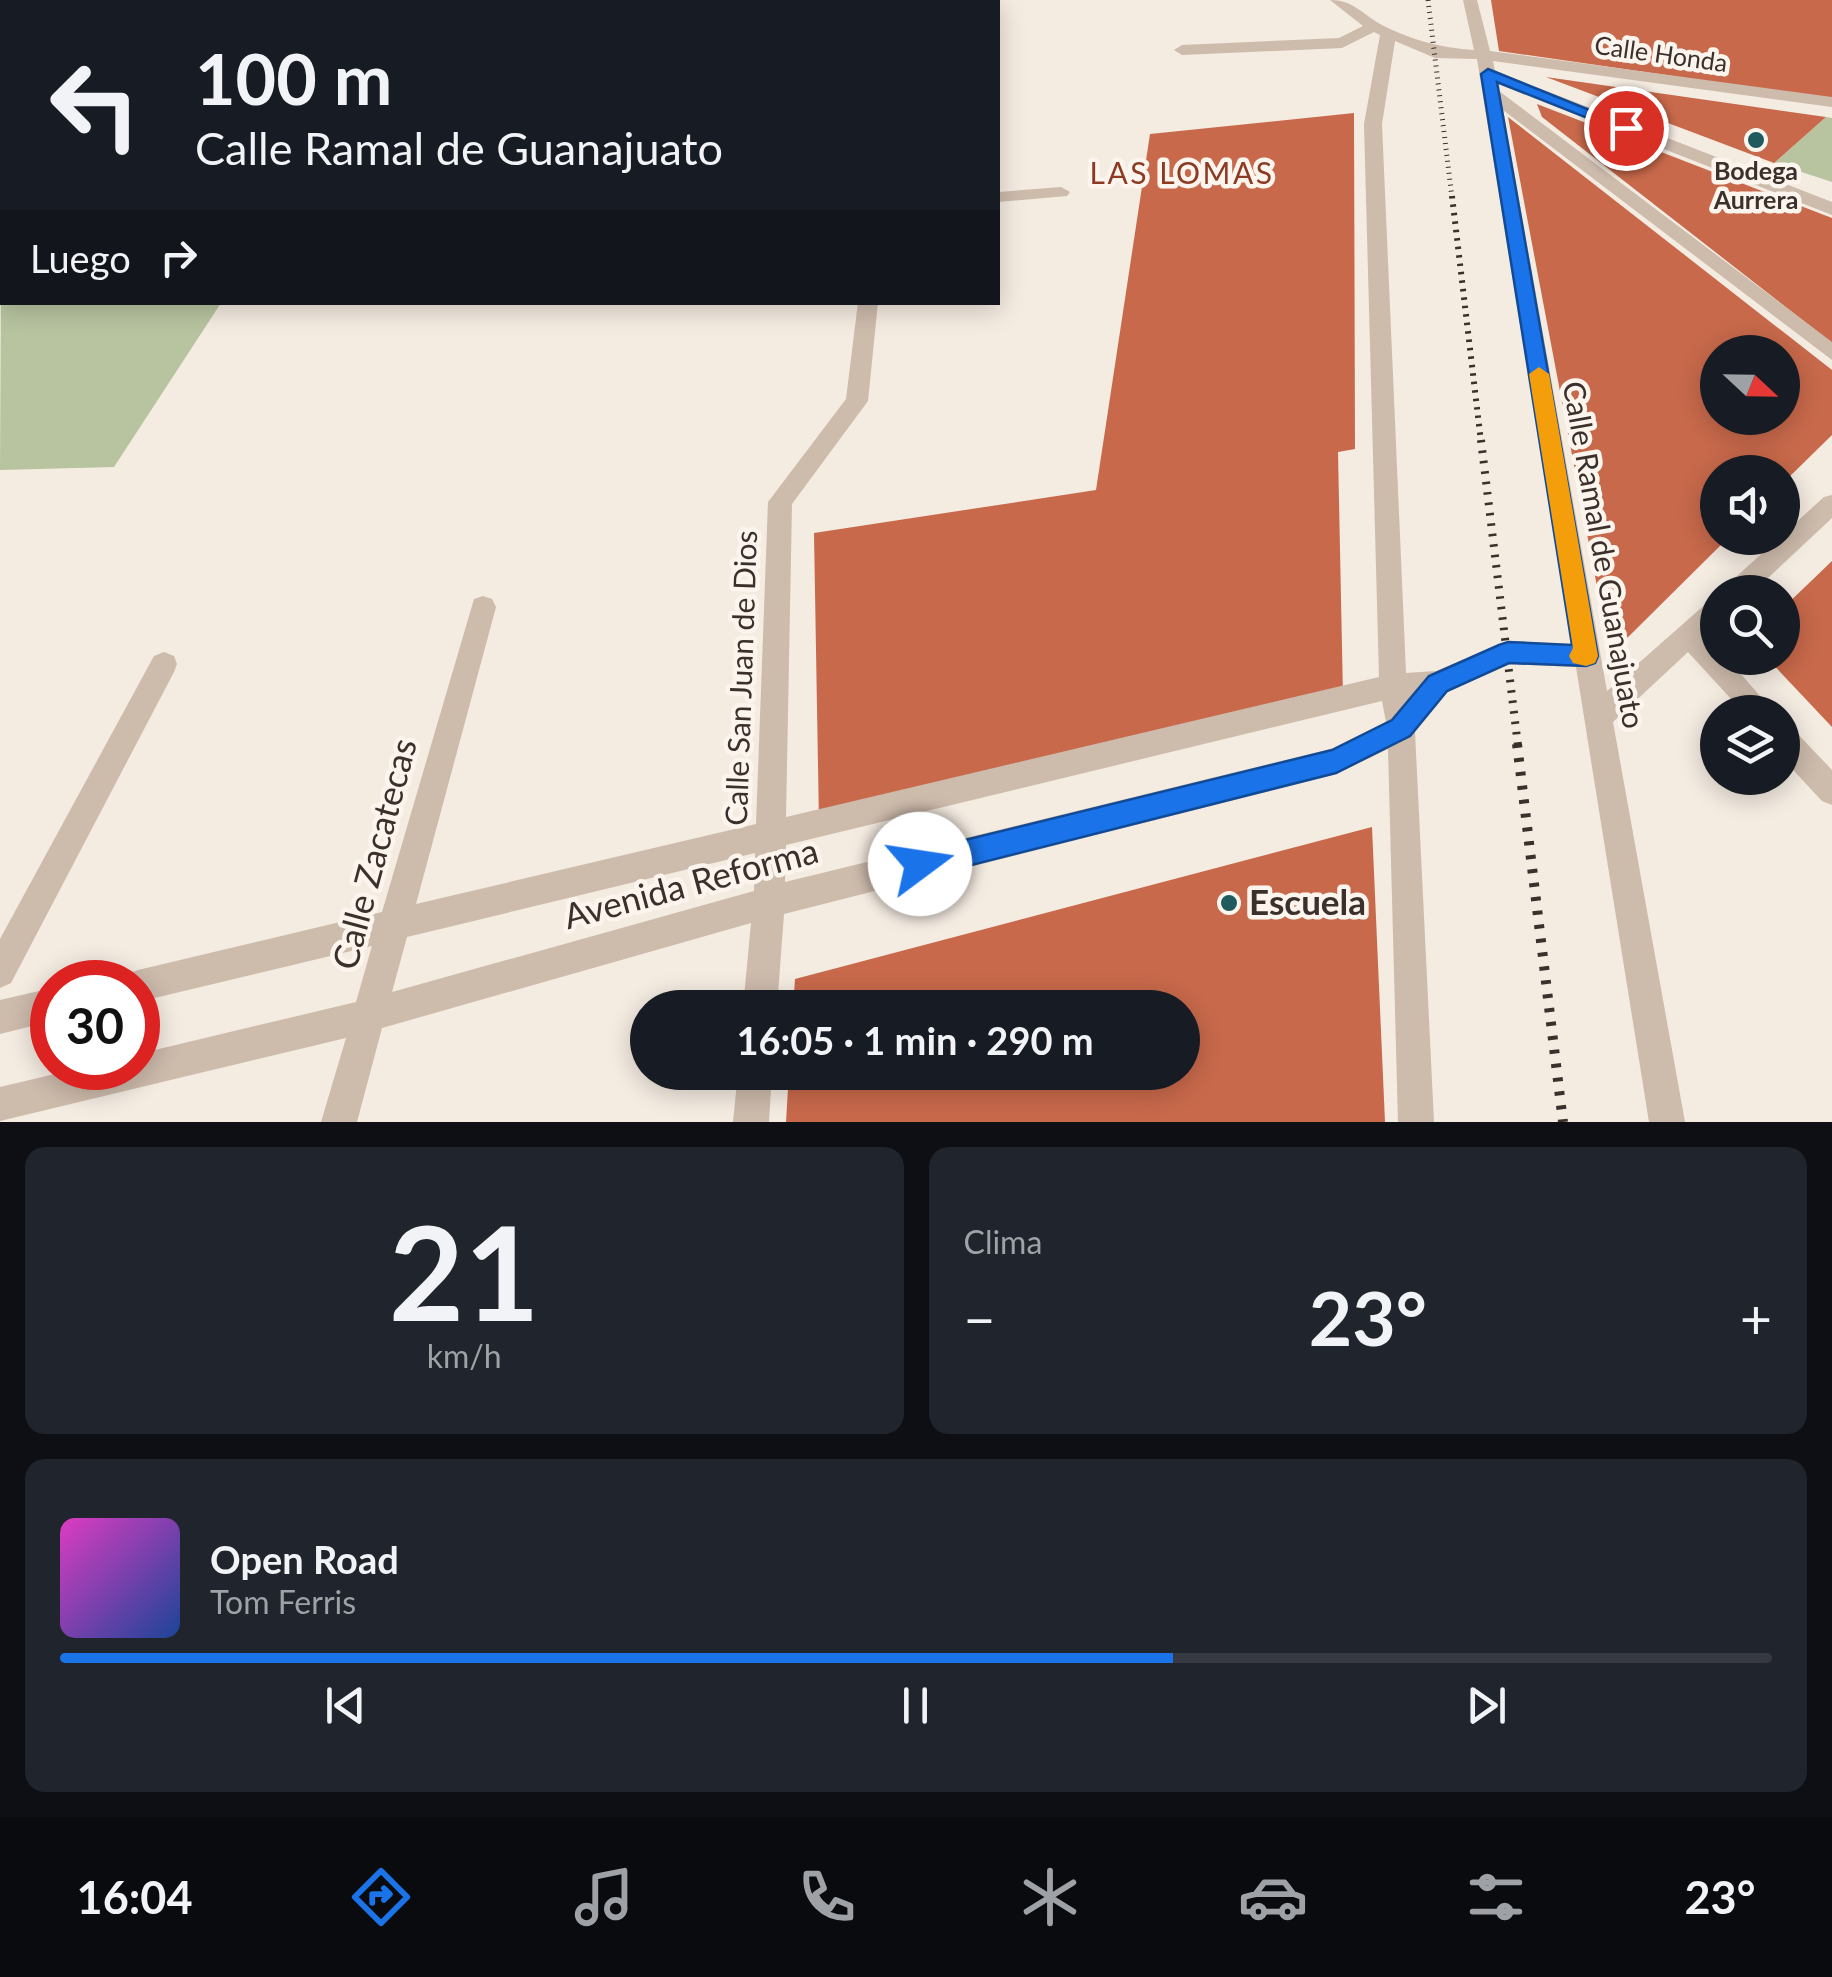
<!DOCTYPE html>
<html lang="es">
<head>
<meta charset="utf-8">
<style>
  body { margin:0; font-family:Lato,sans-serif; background:#20242c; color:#f1f3f6; height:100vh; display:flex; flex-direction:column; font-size:38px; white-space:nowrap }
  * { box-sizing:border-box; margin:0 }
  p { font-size:32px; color:#9ea1a6 }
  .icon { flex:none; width:55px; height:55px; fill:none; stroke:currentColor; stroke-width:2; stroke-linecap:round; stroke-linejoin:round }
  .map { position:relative; height:1122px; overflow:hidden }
  .sheet { display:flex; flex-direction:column; gap:25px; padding:25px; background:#0d0f14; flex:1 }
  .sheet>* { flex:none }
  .guide { position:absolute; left:0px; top:0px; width:1000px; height:305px; box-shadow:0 5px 25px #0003; background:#171b24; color:#f1f3f6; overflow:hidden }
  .needle { width:65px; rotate:112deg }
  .buttons { position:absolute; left:1700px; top:335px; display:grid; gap:20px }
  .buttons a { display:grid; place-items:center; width:100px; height:100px; border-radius:50%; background:#171b24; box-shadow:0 5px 25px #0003; font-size:50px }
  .speed { position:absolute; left:30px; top:960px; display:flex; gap:20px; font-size:50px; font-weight:700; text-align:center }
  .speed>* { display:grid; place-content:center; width:130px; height:130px; border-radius:50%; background:#171b24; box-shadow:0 5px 25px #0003; line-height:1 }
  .speed .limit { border:15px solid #d22; background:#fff; color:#111 }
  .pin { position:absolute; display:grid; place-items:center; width:85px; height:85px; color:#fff; margin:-42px; border:5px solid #fff; border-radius:50%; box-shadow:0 2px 10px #0007 }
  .me { position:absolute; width:110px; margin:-55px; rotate:76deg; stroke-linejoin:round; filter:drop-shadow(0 0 8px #0008) }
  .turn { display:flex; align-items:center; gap:35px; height:210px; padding:0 30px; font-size:45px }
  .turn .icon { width:130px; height:130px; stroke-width:2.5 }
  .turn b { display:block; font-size:70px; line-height:85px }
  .then { display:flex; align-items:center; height:95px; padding:0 30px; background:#0003; gap:20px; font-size:38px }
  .big { font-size:75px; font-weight:700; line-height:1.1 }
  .sheet .card { flex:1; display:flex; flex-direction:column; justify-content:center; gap:15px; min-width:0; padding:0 35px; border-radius:20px; background:#20242c }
  .sheet .dial { align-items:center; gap:0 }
  .dial b { font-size:130px; line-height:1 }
  .song { display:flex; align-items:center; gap:30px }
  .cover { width:120px; height:120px; border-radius:15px; background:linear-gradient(135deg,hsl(310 70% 55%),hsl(220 70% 35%)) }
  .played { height:10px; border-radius:5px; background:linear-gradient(90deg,#1a73e8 65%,#363941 65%) }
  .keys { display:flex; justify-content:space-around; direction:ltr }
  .heat { display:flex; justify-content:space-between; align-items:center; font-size:55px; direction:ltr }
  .sheet .tiles { flex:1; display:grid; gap:25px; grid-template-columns:1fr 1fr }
  .card:last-child { grid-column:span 2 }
  .trip { position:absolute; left:630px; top:990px; width:570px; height:100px; border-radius:50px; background:#171b24; box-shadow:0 5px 25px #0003; font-weight:700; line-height:100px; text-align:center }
  .dock { display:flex; height:160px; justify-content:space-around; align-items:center; background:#090b0e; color:#9ea1a6 }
  .dock .icon { width:70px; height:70px }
  .dock .selected { color:#1a73e8 }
  .dock b { font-size:45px; color:#f1f3f6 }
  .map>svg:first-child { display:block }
  .green { fill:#b8c4a0 }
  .building { fill:#c8694b; fill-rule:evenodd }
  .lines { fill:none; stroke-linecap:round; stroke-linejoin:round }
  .minor { fill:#cdbbac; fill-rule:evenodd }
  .rail-far3 { stroke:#3b302b; stroke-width:5; stroke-dasharray:1 5; stroke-linecap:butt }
  .rail-far2 { stroke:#3b302b; stroke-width:6; stroke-dasharray:2.5 6; stroke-linecap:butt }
  .rail-far1 { stroke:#3b302b; stroke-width:8; stroke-dasharray:2.5 8; stroke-linecap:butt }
  .rail { stroke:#3b302b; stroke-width:10; stroke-dasharray:4 10; stroke-linecap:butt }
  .route { fill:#1a73e8; stroke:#114b97; stroke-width:2.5 }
  .slow { fill:#f59e0b }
  .poi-dot { fill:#1f5a5e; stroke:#fbf5ee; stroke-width:4 }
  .labels { text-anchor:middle; stroke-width:9; stroke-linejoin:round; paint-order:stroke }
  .far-street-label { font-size:25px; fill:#3b302b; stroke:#fbf5ee }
  .far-poi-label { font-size:25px; font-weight:bold; fill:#3b302b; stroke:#fbf5ee }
  .far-quarter-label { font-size:30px; letter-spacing:2.5px; fill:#8c3b22; stroke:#fbf5ee }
  .street-label { font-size:30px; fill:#3b302b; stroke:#fbf5ee }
  .near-street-label { font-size:35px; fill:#3b302b; stroke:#fbf5ee }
  .near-poi-label { font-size:35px; font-weight:bold; fill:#3b302b; stroke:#fbf5ee; text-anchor:start }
</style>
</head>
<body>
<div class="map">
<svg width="1832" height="1122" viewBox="0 0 1832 1122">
  <rect width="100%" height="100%" fill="#f4ebe1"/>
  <path class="green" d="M2,103v199l219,1 -107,164 -114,3z
    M1826,117l6,1v64l-58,-19z"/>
  <path class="building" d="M1491,0h341v99l-333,-48z
    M1546,77l280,40 -52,46z
    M1537,104l295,114v125l-290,-226z
    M1354,113l1,336 -17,3 5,244 -524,127 -5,-290 282,-43 54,-356z
    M1508,117l324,253v65l-50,49v-12h-64v66h10l-118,117zM1718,352h64v66h-64z
    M1832,561v166l-65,-69h15v-49z
    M1372,827l13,295h-599l3,-50h393v-64h-389l2,-29z"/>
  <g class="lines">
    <path class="minor" d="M886,0h14v2h-14z
      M1330,0c23,0 31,13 50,24 31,16 60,24 94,26l-11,-50h14l13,51 342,46v10l-339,-46 2,10 337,131v13l-334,-131 1,7 333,251v18l-329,-250 104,581 102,-90 9,-3v27l-12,11 12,11v11h9l47,54h-31l-55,-60 -75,70 72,400h-36l-73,-455 -66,-3 -62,27 -33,41 19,390h-36l-10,-373 -52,25 -552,140 -7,94h-34l8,-85 -369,105 -25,94h-36l25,-84 -346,83v-34l80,-19h58v-14l218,-52 16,-56 -234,56v-20h-15l3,-8 12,-4 244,-58 92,-313 9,-3 9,3 4,8 -80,297 340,-80 12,-322 78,-103 12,-97h20l-10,99 -76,103 -6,313 593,-140 -15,-553 16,-89 -6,-3 -32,16 -160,7 -8,-5 8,-5 157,-7 24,-12zM1395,41l40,17 42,1 95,585 -64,-3 -72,30 -30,2 -24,-549zM1382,701l4,21 -55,27 -546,133 1,-37zM755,853l-1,38 -362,101 15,-55z
      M0,33h2v10h-2z
      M2,71v12l-2,1v-12z
      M1061,187l9,5 -3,4 -69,6v-10z
      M1832,495v23l-79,74h-30l4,-7 97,-88z
      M164,652l10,4 3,8 -3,8 -163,311 -11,5v-49l154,-283z
      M1782,724l10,4 40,42v35l-10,-4 -40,-43z
      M52,988v33l-52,13v-34z
      M738,1072h34l-3,50h-36z"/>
    <path class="rail-far3" d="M1428,0l24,198"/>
    <path class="rail-far2" d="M1452,196l29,246"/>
    <path class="rail-far1" d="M1481,440l37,306"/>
    <path class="rail" d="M1517,744l46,378"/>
  </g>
  <path class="route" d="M1488,69l146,59 -14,3 -123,-49 101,574 -3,7 -9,3 -77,-3 -62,28 -37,45 -74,37 -416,105 -10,-4 -4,-10 4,-9 10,-4 412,-101 60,-30 37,-44 70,-31 9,-3 64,3 -91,-571z"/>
  <path class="slow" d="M1539,367l10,7 49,282 -3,7 -9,3 -13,-3 -4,-7 4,-8 -44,-274z"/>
  <g class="poi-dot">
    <circle cx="1756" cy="140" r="10"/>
    <circle cx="1229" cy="903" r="10"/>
  </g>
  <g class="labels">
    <g class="far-street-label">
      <text transform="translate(1661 54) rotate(8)" y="9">Calle Honda</text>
    </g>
    <g class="far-poi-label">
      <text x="1756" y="180">Bodega<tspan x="1756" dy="29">Aurrera</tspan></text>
    </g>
    <g class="far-quarter-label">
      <text x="1182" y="184">LAS LOMAS</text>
    </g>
    <g class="street-label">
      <text transform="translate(1603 555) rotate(80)" y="10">Calle Ramal de Guanajuato</text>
      <text transform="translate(742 678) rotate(-88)" y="10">Calle San Juan de Dios</text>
    </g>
    <g class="near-street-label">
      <text transform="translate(375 854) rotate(-75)" y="12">Calle Zacatecas</text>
      <text transform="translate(691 884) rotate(-15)" y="12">Avenida Reforma</text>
    </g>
    <g class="near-poi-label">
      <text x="1249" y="915">Escuela</text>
    </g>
  </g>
</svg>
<div class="buttons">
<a><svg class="needle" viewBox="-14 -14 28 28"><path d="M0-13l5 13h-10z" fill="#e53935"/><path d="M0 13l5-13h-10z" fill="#9ea1a6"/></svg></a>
<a><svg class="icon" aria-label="sound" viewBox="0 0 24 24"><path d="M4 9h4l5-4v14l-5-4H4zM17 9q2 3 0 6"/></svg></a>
<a><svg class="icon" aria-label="search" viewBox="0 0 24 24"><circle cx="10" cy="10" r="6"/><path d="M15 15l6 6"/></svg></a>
<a><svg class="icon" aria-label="layers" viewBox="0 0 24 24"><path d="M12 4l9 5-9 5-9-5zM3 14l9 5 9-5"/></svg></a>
</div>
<div class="speed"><div class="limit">30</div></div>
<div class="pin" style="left:1626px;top:128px;background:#d93025"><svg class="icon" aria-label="arrive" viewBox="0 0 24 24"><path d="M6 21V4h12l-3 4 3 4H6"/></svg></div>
<svg class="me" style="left:920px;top:864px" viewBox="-20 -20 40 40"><circle r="19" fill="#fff"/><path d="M0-13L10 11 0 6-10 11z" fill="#1a73e8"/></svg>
<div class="trip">16:05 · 1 min · 290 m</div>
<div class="guide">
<div class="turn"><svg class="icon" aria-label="left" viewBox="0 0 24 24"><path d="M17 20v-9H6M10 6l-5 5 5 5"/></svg><div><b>100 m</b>Calle Ramal de Guanajuato</div></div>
<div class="then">Luego<svg class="icon" aria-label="right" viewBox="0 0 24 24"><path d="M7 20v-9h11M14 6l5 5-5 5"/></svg></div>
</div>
</div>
<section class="sheet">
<div class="tiles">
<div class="card dial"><b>21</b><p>km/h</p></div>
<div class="card"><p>Clima</p>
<div class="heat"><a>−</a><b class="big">23°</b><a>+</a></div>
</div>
<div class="card">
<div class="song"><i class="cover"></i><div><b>Open Road</b><p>Tom Ferris</p></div></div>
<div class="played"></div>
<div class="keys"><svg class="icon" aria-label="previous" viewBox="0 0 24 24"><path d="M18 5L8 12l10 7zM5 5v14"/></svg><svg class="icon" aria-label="pause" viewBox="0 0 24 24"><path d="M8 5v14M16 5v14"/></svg><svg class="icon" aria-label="next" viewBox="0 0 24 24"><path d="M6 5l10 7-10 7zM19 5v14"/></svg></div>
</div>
</div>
</section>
<nav class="dock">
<b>16:04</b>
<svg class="icon selected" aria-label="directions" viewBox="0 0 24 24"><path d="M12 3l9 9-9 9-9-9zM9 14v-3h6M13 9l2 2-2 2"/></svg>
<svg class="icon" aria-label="music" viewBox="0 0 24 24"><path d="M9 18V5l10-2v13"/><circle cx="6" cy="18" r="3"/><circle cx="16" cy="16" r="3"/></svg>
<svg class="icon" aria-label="phone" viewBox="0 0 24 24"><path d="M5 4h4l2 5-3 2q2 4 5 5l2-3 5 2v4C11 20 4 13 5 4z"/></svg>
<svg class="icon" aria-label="climate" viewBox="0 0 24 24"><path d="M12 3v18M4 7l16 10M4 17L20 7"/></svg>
<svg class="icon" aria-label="car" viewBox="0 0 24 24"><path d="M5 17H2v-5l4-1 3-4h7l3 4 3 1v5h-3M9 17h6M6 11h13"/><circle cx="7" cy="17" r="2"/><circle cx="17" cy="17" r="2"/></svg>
<svg class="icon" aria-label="filters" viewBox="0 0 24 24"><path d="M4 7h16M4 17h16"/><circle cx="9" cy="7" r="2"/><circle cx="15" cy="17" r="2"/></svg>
<b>23°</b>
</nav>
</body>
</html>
